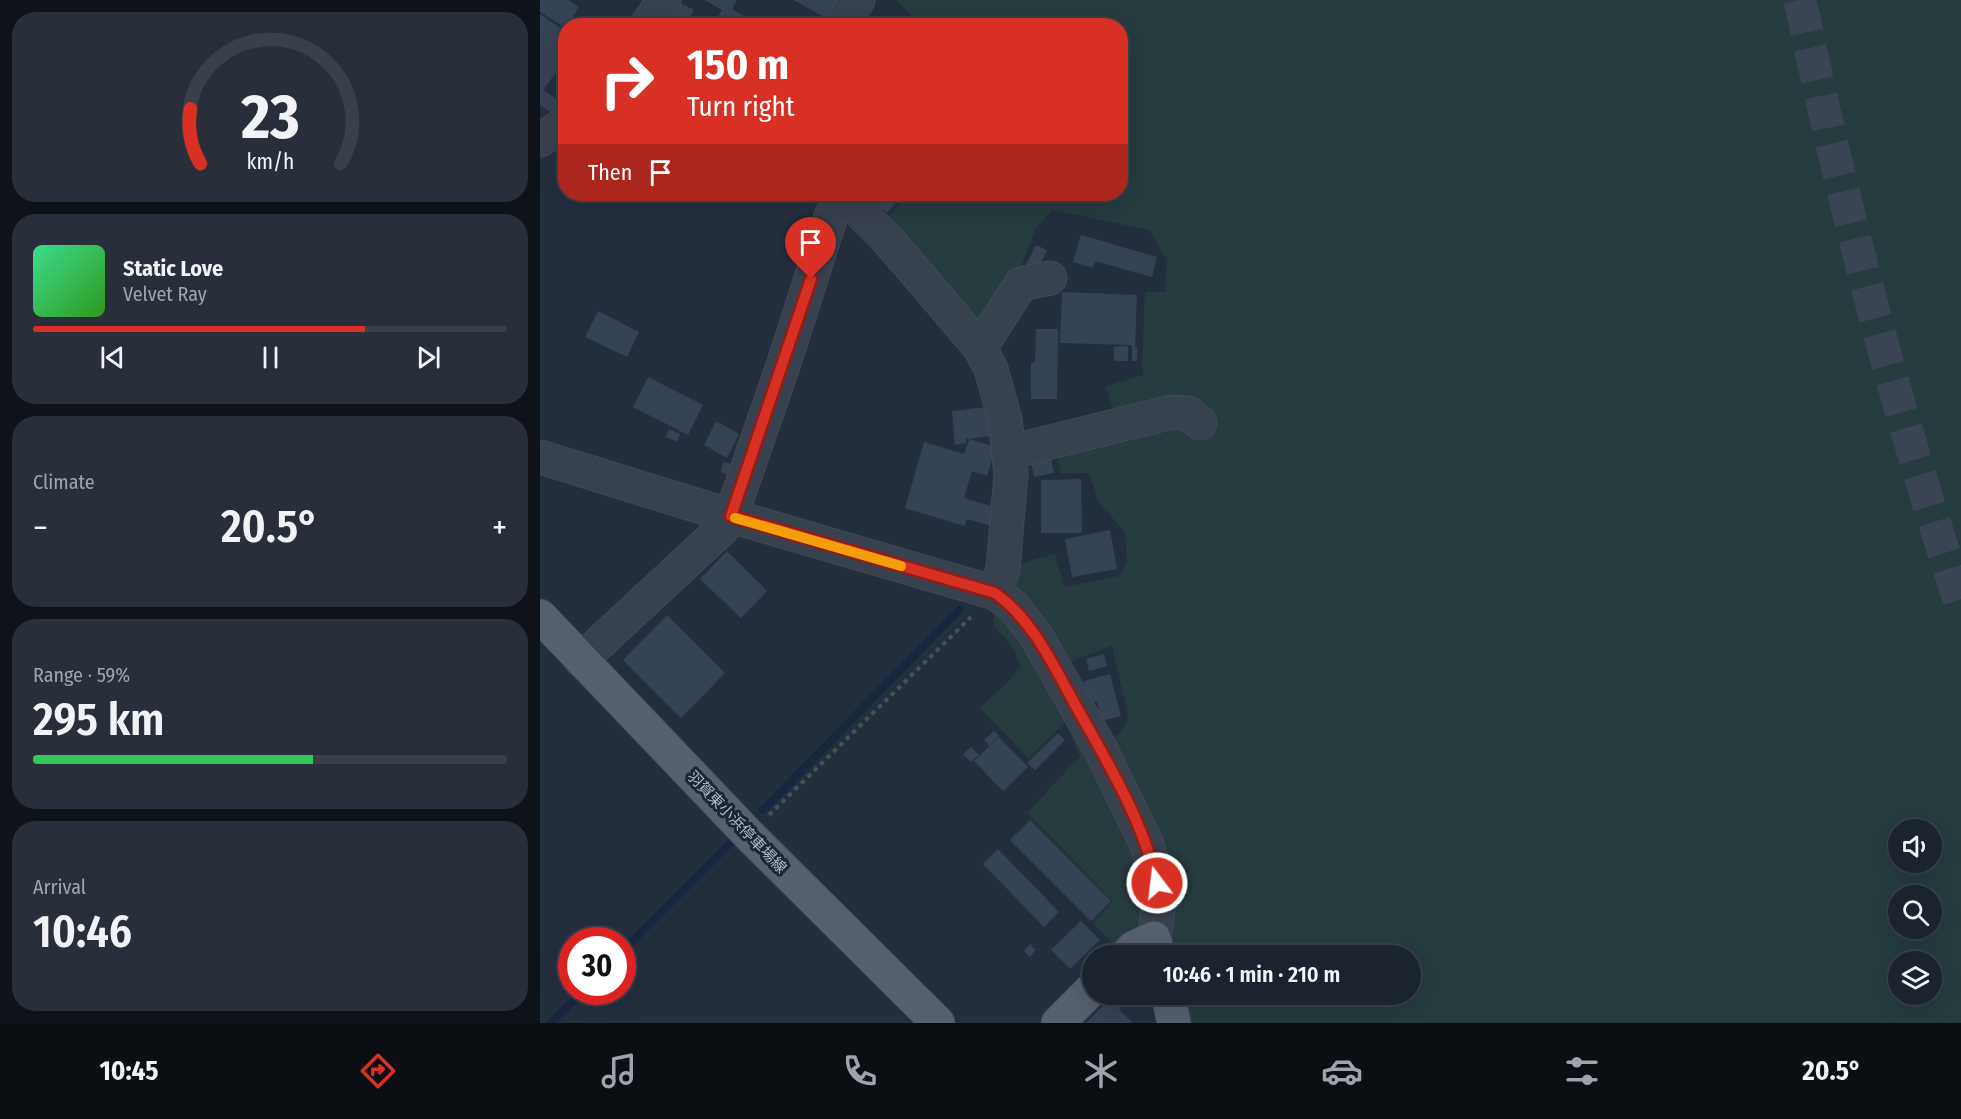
<!DOCTYPE html>
<html lang="en">
<head>
<meta charset="utf-8">
<style>
  body { margin:0; font-family:"Fira Sans Condensed","Noto Sans JP",sans-serif; background:#282f3a; color:#f1f3f6; height:100vh; display:flex; flex-direction:column; font-size:22px; white-space:nowrap }
  * { box-sizing:border-box; margin:0 }
  p { font-size:20px; color:#a0a4aa }
  .icon { flex:none; width:33px; height:33px; fill:none; stroke:currentColor; stroke-width:2; stroke-linecap:round; stroke-linejoin:round }
  .map { position:relative; flex:1; overflow:hidden }
  .drawer { display:flex; flex-direction:column; gap:12px; padding:12px; background:#0f1319; width:540px }
  .drawer>* { flex:none }
  .hud { position:absolute; left:18px; top:18px; width:570px; height:183px; border-radius:24px; box-shadow:0 6px 24px #0002,0 0 0 2px #39404a; background:#d93025; color:#fff; overflow:hidden }
  .tools { position:absolute; left:1348px; top:819px; display:grid; gap:12px }
  .tools a { display:grid; place-items:center; width:54px; height:54px; border-radius:50%; background:#1b232e; box-shadow:0 6px 24px #0002,0 0 0 2px #39404a; font-size:30px }
  .speed { position:absolute; left:18px; top:927px; display:flex; gap:12px; font-size:30px; font-weight:700; text-align:center }
  .speed>* { display:grid; place-content:center; width:78px; height:78px; border-radius:50%; background:#1b232e; box-shadow:0 6px 24px #0002,0 0 0 2px #39404a; line-height:1 }
  .speed .limit { border:9px solid #d22; background:#fff; color:#111 }
  .pin { position:absolute; display:grid; place-items:center; width:51px; height:51px; color:#fff; margin:-62px -26px; border-radius:50% 50% 50% 0; rotate:-45deg; box-shadow:0 0 6px #0007 }
  .pin .icon { rotate:45deg }
  .me { position:absolute; width:66px; margin:-33px; rotate:345deg; stroke-linejoin:round; filter:drop-shadow(0 0 4px #0008) }
  .turn { display:flex; align-items:center; gap:21px; height:126px; padding:0 30px; font-size:27px }
  .turn .icon { width:78px; height:78px; stroke-width:2.5 }
  .turn b { display:block; font-size:42px; line-height:51px }
  .then { display:flex; align-items:center; height:57px; padding:0 30px; background:#0003; gap:12px; font-size:22px }
  .big { font-size:45px; font-weight:600; line-height:1.1 }
  .drawer .card { flex:1; display:flex; flex-direction:column; justify-content:center; gap:9px; min-width:0; padding:0 21px; border-radius:24px; background:#282f3a }
  .drawer .dial { align-items:center; gap:0 }
  .dial svg { height:156px; overflow:visible; fill:none; stroke:#39404a; stroke-width:7; stroke-linecap:round; text-anchor:middle }
  .dial text { fill:#f1f3f6; stroke:none }
  .song { display:flex; align-items:center; gap:18px }
  .cover { width:72px; height:72px; border-radius:9px; background:linear-gradient(135deg,hsl(150 70% 55%),hsl(110 70% 35%)) }
  .played { height:6px; border-radius:3px; background:linear-gradient(90deg,#d93025 70%,#39404a 70%) }
  .keys { display:flex; justify-content:space-around; direction:ltr }
  .heat { display:flex; justify-content:space-between; align-items:center; font-size:33px; direction:ltr }
  .charge { height:9px; border-radius:4px; background:linear-gradient(90deg,#34c759 59%,#39404a 0) }
  .trip { position:absolute; left:542px; top:945px; width:339px; height:60px; border-radius:30px; background:#1b232e; box-shadow:0 6px 24px #0002,0 0 0 2px #39404a; font-weight:600; line-height:60px; text-align:center }
  .menu { display:flex; height:96px; justify-content:space-around; align-items:center; background:#0b0e12; color:#a0a4aa }
  .menu .icon { width:42px; height:42px }
  .menu .on { color:#d93025 }
  .menu b { font-size:27px; color:#f1f3f6 }
  main { display:flex; flex:1; min-height:0 }
  .map>svg:first-child { display:block }
  .green { fill:#263c3f; fill-rule:evenodd }
  .lines { fill:none; stroke-linecap:round; stroke-linejoin:round }
  .stream { stroke:#17263c; stroke-width:8 }
  .building { fill:#364354 }
  .highway-tunnel { stroke:#3a4453; stroke-width:33; stroke-dasharray:33 16; stroke-linecap:butt }
  .minor-casing { stroke:#414a57; stroke-width:35 }
  .major-casing { stroke:#414a57; stroke-width:35 }
  .path { stroke:#3f5557; stroke-width:4; stroke-dasharray:4.5 4.5; stroke-linecap:butt }
  .minor { stroke:#38414e; stroke-width:33 }
  .major { stroke:#56606e; stroke-width:33 }
  .route-casing { stroke:#8d1f18; stroke-width:15 }
  .route { stroke:#d93025; stroke-width:10 }
  .slow { stroke:#f59e0b; stroke-width:10 }
  .labels { text-anchor:middle; stroke-width:6; stroke-linejoin:round; paint-order:stroke }
  .street-label { font-size:15px; fill:#b4bcc9; stroke:#1d2633 }
</style>
</head>
<body>
<main>
<section class="drawer">
<div class="card dial"><svg viewBox="0 0 100 80">
<path d="M14 69A42 42 0 1 1 86 69"/>
<path d="M14 69A42 42 0 0 1 9 41" stroke="#d93025"/>
<text x="50" y="56" font-size="32" font-weight="700">23</text>
<text x="50" y="72" font-size="11">km/h</text>
</svg></div>
<div class="card">
<div class="song"><i class="cover"></i><div><b>Static Love</b><p>Velvet Ray</p></div></div>
<div class="played"></div>
<div class="keys"><svg class="icon" aria-label="previous" viewBox="0 0 24 24"><path d="M18 5L8 12l10 7zM5 5v14"/></svg><svg class="icon" aria-label="pause" viewBox="0 0 24 24"><path d="M8 5v14M16 5v14"/></svg><svg class="icon" aria-label="next" viewBox="0 0 24 24"><path d="M6 5l10 7-10 7zM19 5v14"/></svg></div>
</div>
<div class="card"><p>Climate</p>
<div class="heat"><a>−</a><b class="big">20.5°</b><a>+</a></div>
</div>
<div class="card"><p>Range · 59%</p><b class="big">295 km</b><div class="charge"></div></div>
<div class="card"><p>Arrival</p><b class="big">10:46</b></div>
</section>
<div class="map">
<svg width="1421" height="1023" viewBox="0 0 1421 1023">
  <rect width="100%" height="100%" fill="#242f3e"/>
  <path class="green" d="M356,0h1065v1023h-778l-6,-28 233,-1v-38l-241,-1 -61,-208 21,-27 -17,-74 -51,19 -50,-88 -2,-8 23,-9 23,-6 9,33 55,-11 8,-13 -2,-31 -26,-29 -10,-30 -28,1 -7,-28 61,-25 -9,-35 37,-11 -1,-12 3,-71h20l2,-32 -18,-30 -97,-20 -16,18 -19,49 -32,52 -97,-111 20,-24h212v-168l-198,-1zM1359,830h33v32h-33zM1359,896h33v32h-33zM1359,962h33v32h-33z
    M454,608l12,6 131,233 8,62 -6,13 -24,24 -22,-23 20,-22 -86,-88 53,-57 -15,-33 -37,35 -48,-50 29,-27 12,-16 -10,-20 -17,-19z"/>
  <g class="lines">
    <path class="stream" d="M223,810l196,-200
      M82,951l109,-109
      M11,1023l31,-31"/>
  </g>
  <path class="building" d="M0,0h28l11,7 -13,21 -26,-16z
    M135,0l19,10 -8,16h-27z
    M165,0h32l-5,9 24,14 -1,3h-43l10,-16z
    M253,0h53l-12,22z
    M0,14l26,18v27l-23,31 20,13 -8,12 -15,-10z
    M325,194h39l-17,19z
    M541,235l76,22 -5,20 -57,-16 -2,7 -20,-6z
    M496,245l11,5 -13,28 -12,-6z
    M522,292l75,3 -2,51h2v15h-5v-16l-72,-2z
    M58,311l41,21 -12,25 -42,-20z
    M496,329h22l-1,70h-26v-36h4z
    M588,346v15h-14v-14z
    M108,377l55,28 -15,30 -55,-28z
    M446,407l4,29 -24,3v4l-11,2 -3,-34z
    M176,421l23,13 -12,24 -23,-13z
    M129,429l11,5 -3,8 -11,-5z
    M429,439l27,8 -9,29 -15,-5 -8,27 33,10 -6,18 -24,-7 -2,7 -60,-18 19,-66 40,12z
    M509,450l5,23 -20,4 -5,-23z
    M183,462l10,2 -3,11 -9,-3z
    M541,479l1,54h-41v-53z
    M570,530l7,39 -45,8 -7,-38z
    M187,551l40,40 -26,27 -41,-39z
    M127,615l58,58 -44,45 -58,-58z
    M564,654l3,12 -18,5 -3,-12z
    M570,674l11,42 -19,5 -5,-20 -7,2 -6,-22z
    M454,731l5,5 -10,10 -5,-6z
    M518,733l7,7 -30,30 -8,-7z
    M459,737l29,30 -25,24 -29,-30z
    M431,747l8,8 -8,7 -8,-8z
    M490,820l81,81 -20,20 -81,-81z
    M458,849l61,63 -15,15 -61,-63z
    M541,921l19,19 -30,29 -19,-19z
    M490,944l6,6 -6,7 -6,-6z
    M574,994h20l-15,15 14,14h-47z"/>
  <g class="lines">
    <path class="highway-tunnel" d="M1260,0c43,204 95,407 161,605"/>
    <g class="minor-casing">
      <path id="minor" d="M106,26l18,-26
        M300,26l18,-26
        M0,140l26,-17
        M302,194l44,44 39,45 55,65 11,21 14,50 6,55 -8,95 -8,24 17,12 23,29 64,112 48,99 13,51 -6,42
        M440,348l41,-64 29,-6
        M470,452l162,-40 16,1 12,10
        M0,457l191,59 264,77
        M41,660l141,-131 9,-13 53,-153 47,-147 12,-21"/>
    </g>
    <g class="major-casing">
      <path id="major" d="M0,616l209,219 189,188
        M586,956l7,-8 21,-10 5,18
        M628,994l6,29
        M518,1023l34,-34"/>
    </g>
    <path class="path" d="M229,815l202,-198"/>
    <use href="#minor" class="minor"/>
    <use href="#major" class="major"/>
  </g>
  <g class="lines">
    <g class="route-casing">
      <path id="route" d="M271,279l-80,237 264,77c39,28 59,74 82,115 31,55 66,113 80,175"/>
    </g>
    <use href="#route" class="route"/>
    <path class="slow" d="M195,518l166,48"/>
  </g>
  <g class="labels">
    <g class="street-label">
      <text transform="translate(197 822) rotate(46)" y="5">羽賀東小浜停車場線</text>
    </g>
  </g>
</svg>
<div class="tools">
<a><svg class="icon" aria-label="sound" viewBox="0 0 24 24"><path d="M4 9h4l5-4v14l-5-4H4zM17 9q2 3 0 6"/></svg></a>
<a><svg class="icon" aria-label="search" viewBox="0 0 24 24"><circle cx="10" cy="10" r="6"/><path d="M15 15l6 6"/></svg></a>
<a><svg class="icon" aria-label="layers" viewBox="0 0 24 24"><path d="M12 4l9 5-9 5-9-5zM3 14l9 5 9-5"/></svg></a>
</div>
<div class="speed"><div class="limit">30</div></div>
<div class="pin" style="left:271px;top:279px;background:#d93025"><svg class="icon" aria-label="arrive" viewBox="0 0 24 24"><path d="M6 21V4h12l-3 4 3 4H6"/></svg></div>
<svg class="me" style="left:617px;top:883px" viewBox="-20 -20 40 40"><circle r="17" fill="#d93025" stroke="#fff" stroke-width="3"/><path d="M0-11L8 9 0 5-8 9z" fill="#fff"/></svg>
<div class="trip">10:46 · 1 min · 210 m</div>
<div class="hud">
<div class="turn"><svg class="icon" aria-label="right" viewBox="0 0 24 24"><path d="M7 20v-9h11M14 6l5 5-5 5"/></svg><div><b>150 m</b>Turn right</div></div>
<div class="then">Then<svg class="icon" aria-label="arrive" viewBox="0 0 24 24"><path d="M6 21V4h12l-3 4 3 4H6"/></svg></div>
</div>
</div>
</main>
<nav class="menu">
<b>10:45</b>
<svg class="icon on" aria-label="directions" viewBox="0 0 24 24"><path d="M12 3l9 9-9 9-9-9zM9 14v-3h6M13 9l2 2-2 2"/></svg>
<svg class="icon" aria-label="music" viewBox="0 0 24 24"><path d="M9 18V5l10-2v13"/><circle cx="6" cy="18" r="3"/><circle cx="16" cy="16" r="3"/></svg>
<svg class="icon" aria-label="phone" viewBox="0 0 24 24"><path d="M5 4h4l2 5-3 2q2 4 5 5l2-3 5 2v4C11 20 4 13 5 4z"/></svg>
<svg class="icon" aria-label="climate" viewBox="0 0 24 24"><path d="M12 3v18M4 7l16 10M4 17L20 7"/></svg>
<svg class="icon" aria-label="car" viewBox="0 0 24 24"><path d="M5 17H2v-5l4-1 3-4h7l3 4 3 1v5h-3M9 17h6M6 11h13"/><circle cx="7" cy="17" r="2"/><circle cx="17" cy="17" r="2"/></svg>
<svg class="icon" aria-label="filters" viewBox="0 0 24 24"><path d="M4 7h16M4 17h16"/><circle cx="9" cy="7" r="2"/><circle cx="15" cy="17" r="2"/></svg>
<b>20.5°</b>
</nav>
</body>
</html>
